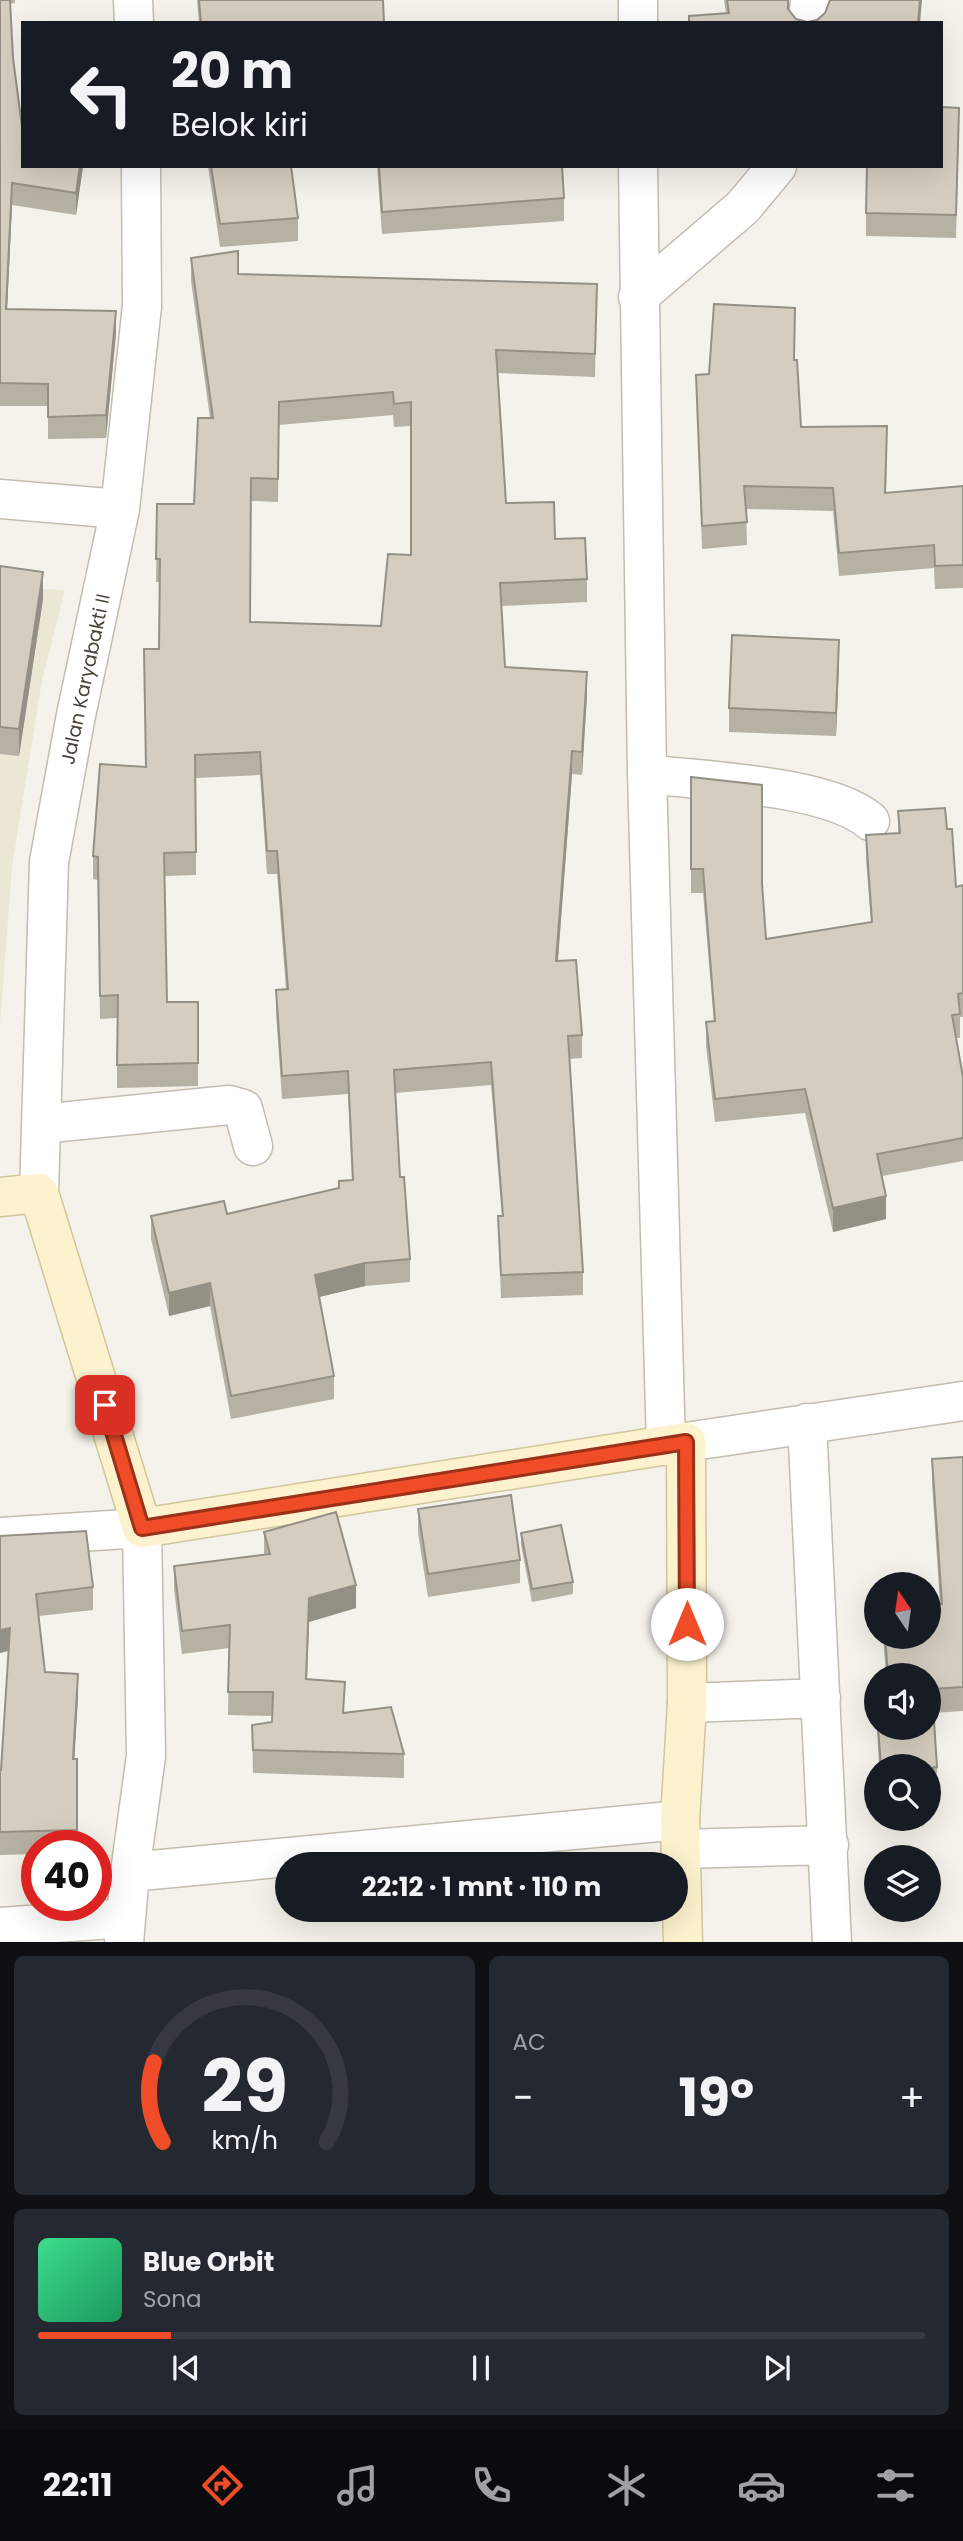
<!DOCTYPE html>
<html lang="id">
<head>
<meta charset="utf-8">
<style>
  body { margin:0; font-family:Poppins,sans-serif; background:#242831; color:#f1f3f6; height:100vh; display:flex; flex-direction:column; font-size:26px; white-space:nowrap }
  * { box-sizing:border-box; margin:0 }
  p { font-size:23px; color:#9ea1a6 }
  .icon { flex:none; width:38px; height:38px; fill:none; stroke:currentColor; stroke-width:2; stroke-linecap:round; stroke-linejoin:round }
  .map { position:relative; height:1942px; overflow:hidden }
  .sheet { display:flex; flex-direction:column; gap:14px; padding:14px; background:#0d0f14; flex:1 }
  .sheet>* { flex:none }
  .top-card { position:absolute; left:21px; top:21px; width:922px; height:147px; border-radius:0px; box-shadow:0 7px 28px #0002; background:#171b24; color:#f1f3f6; overflow:hidden }
  .needle { width:46px; rotate:347deg }
  .buttons { position:absolute; left:864px; top:1572px; display:grid; gap:14px }
  .buttons a { display:grid; place-items:center; width:77px; height:77px; border-radius:50%; background:#171b24; box-shadow:0 7px 28px #0002; font-size:35px }
  .speed { position:absolute; left:21px; top:1830px; display:flex; gap:14px; font-size:35px; font-weight:700; text-align:center }
  .speed>* { display:grid; place-content:center; width:91px; height:91px; border-radius:50%; background:#171b24; box-shadow:0 7px 28px #0002; line-height:1 }
  .speed .limit { border:10px solid #d22; background:#fff; color:#111 }
  .pin { position:absolute; display:grid; place-items:center; width:60px; height:60px; color:#fff; margin:-30px; border-radius:14px; box-shadow:0 4px 10px #0006 }
  .me { position:absolute; width:77px; margin:-38px; rotate:0deg; stroke-linejoin:round; filter:drop-shadow(0 0 5px #0008) }
  .turn { display:flex; align-items:center; gap:24px; height:147px; padding:0 35px; font-size:32px }
  .turn .icon { width:91px; height:91px; stroke-width:2.5 }
  .turn b { display:block; font-size:49px; line-height:60px }
  .big { font-size:52px; font-weight:700; line-height:1.1 }
  .sheet .card { flex:1; display:flex; flex-direction:column; justify-content:center; gap:10px; min-width:0; padding:0 24px; border-radius:10px; background:#242831 }
  .sheet .dial { align-items:center; gap:0 }
  .dial svg { height:182px; overflow:visible; fill:none; stroke:#363941; stroke-width:7; stroke-linecap:round; text-anchor:middle }
  .dial text { fill:#f1f3f6; stroke:none }
  .song { display:flex; align-items:center; gap:21px }
  .cover { width:84px; height:84px; border-radius:10px; background:linear-gradient(135deg,hsl(150 70% 55%),hsl(150 70% 35%)) }
  .played { height:7px; border-radius:4px; background:linear-gradient(90deg,#ef4c27 15%,#363941 15%) }
  .keys { display:flex; justify-content:space-around; direction:ltr }
  .heat { display:flex; justify-content:space-between; align-items:center; font-size:38px; direction:ltr }
  .sheet .tiles { flex:1; display:grid; gap:14px; grid-template-columns:1fr 1fr }
  .card:last-child { grid-column:span 2 }
  .trip { position:absolute; left:275px; top:1852px; width:413px; height:70px; border-radius:35px; background:#171b24; box-shadow:0 7px 28px #0002; font-weight:700; line-height:70px; text-align:center }
  .dock { display:flex; height:112px; justify-content:space-around; align-items:center; background:#090b0e; color:#9ea1a6 }
  .dock .icon { width:49px; height:49px }
  .dock .current { color:#ef4c27 }
  .dock b { font-size:32px; color:#f1f3f6 }
  .map>svg:first-child { display:block }
  .education { fill:#ece7d5 }
  .lines { fill:none; stroke-linecap:round; stroke-linejoin:round }
  .street-casing { stroke:#c2bdb0; stroke-width:41 }
  .secondary-casing { stroke:#d1c69c; stroke-width:41 }
  .street { stroke:#fff; stroke-width:38 }
  .secondary { stroke:#fcf2cd; stroke-width:38 }
  .wall { fill:#b7b1a5; fill-rule:evenodd }
  .shaded-wall { fill:#959086 }
  .building { fill:#d5cec0; stroke:#959086; stroke-width:2; fill-rule:evenodd }
  .route-casing { stroke:#9b3119; stroke-width:18 }
  .route { stroke:#ef4c27; stroke-width:12 }
  .labels { text-anchor:middle; stroke-width:6; stroke-linejoin:round; paint-order:stroke }
  .street-label { font-size:19px; fill:#484238; stroke:#fff }
</style>
</head>
<body>
<div class="map">
<svg width="963" height="1943" viewBox="0 0 963 1943">
  <rect width="100%" height="100%" fill="#f4f2ea"/>
  <path class="education" d="M0,587l65,3 -23,90 -30,187 -12,158z"/>
  <g class="lines">
    <g class="street-casing">
      <path id="street" d="M133,0l1,23
        M638,0v23
        M808,23l2,-23
        M638,166l9,608 19,672
        M638,297l105,-90 34,-41
        M0,499l120,10
        M647,774c56,7 181,11 223,47
        M41,1124l188,-19 14,4 10,37
        M39,1193l10,-331 27,-147 44,-206 22,-203 -1,-140
        M807,1423l25,520
        M686,1442l277,-41
        M0,1537l142,-9 4,228 -16,116 -6,71
        M687,1703l134,-5
        M681,1849l148,-4
        M130,1872l550,-52
        M0,1927l126,-9"/>
    </g>
    <g class="secondary-casing">
      <path id="secondary" d="M0,1197l39,-4 103,335 544,-86 1,261 -7,117 3,123"/>
    </g>
    <use href="#street" class="street"/>
    <use href="#secondary" class="secondary"/>
  </g>
  <path class="wall" d="M0,0h15v3l-5,1 3,54 9,69 61,39 -7,49 -64,-10 -5,104 109,24 -10,105 -58,1v-33h-48z
    M197,0h186l1,23h-185z
    M724,0h64v9l8,10 11,3 -118,1 37,-10z
    M959,130l-3,108 -90,-2v-23z
    M208,166h83l7,52v23l-78,6z
    M377,166h185l2,32v23l-182,13z
    M191,258l47,16 359,10 -2,93 -97,-4 8,130 49,36 32,40v23l-85,4 3,61 82,28 -5,80 -10,-1 -14,187 24,74v23l-13,1 14,213v23l-82,3 -3,-82h4l-11,-131 -96,8 5,84 10,82v23l-45,4 -46,11 15,79v23l-103,20 -21,-113 -41,10 -18,-77v-23l76,-2 112,-26 13,-8 -4,-86 -66,5 -6,-86v-23l10,-1 -9,-115h-10l-7,-99 -64,3v97l-32,1 3,126h31v84l-81,2v-70l-17,1 -2,-139 -5,-1v-23l52,-89 14,-118 1,-67h-4l1,-78h37l16,-86 -19,-137zM393,415l1,12 17,-1v129l-30,71 -130,-4v-121l27,1 1,-77z
    M794,360l7,67 86,22 -1,44 77,-7v102l-28,1 -1,-21 -95,8 -6,-65 -87,-2 1,36 -45,4 -6,-174 13,-1z
    M0,566l43,33 -24,157 -19,-2z
    M839,664l-3,72 -107,-4v-24z
    M691,777l71,107 4,55 105,-17 -5,-63v-24l32,-2v-22l49,18 9,58 7,-2v132h-3v21h-4l7,39v84l-81,15 4,43 -53,13 -28,-119 -90,9 -9,-76v-24h8l-11,-129h-12z
    M963,1457v254l-30,2 4,54v24h-8v-25h-50l-2,-39h52v-52h-43l-3,-39h46l11,-32 -8,-121v-24z
    M418,1509l102,51v23l-92,14 -10,-64z
    M264,1532l92,76 -47,14 -2,57 37,34 60,41v24l-151,-5 -1,-48 20,-3v-6l-44,-1 1,-67 -47,6 -8,-65v-23l90,-11z
    M521,1533l52,49v12l-41,8 -11,-57z
    M0,1536l93,51v23l-54,6 6,56 33,25 -4,62h3v87h-40v8l-37,1v-85h1l8,-119 -9,2z"/>
  <path class="shaded-wall" d="M920,0h2l-2,23h-2z
    M80,166h3l-7,49v-22z
    M12,183v22l-6,126v-22z
    M116,311v22l-10,105v-23z
    M43,572v27l-24,157v-27z
    M839,640v24l-3,72v-23z
    M587,672v23l-5,80v-23z
    M572,751v23l-16,210v-23z
    M886,1196v23l-53,13v-24z
    M365,1263v23l-50,12v-23z
    M210,1283v23l-41,10v-23z
    M356,1585v23l-47,14 -3,81 3,-105z
    M10,1628v22l-10,3v-23z
    M78,1674v23l-5,85v-23z"/>
  <path class="building" d="M0,0h10l3,58 9,69h1v39h57l-4,27 -64,-10 -6,126 110,2 -10,104 -58,2v-33l-48,-1z
    M199,0h184l1,23h-183z
    M727,0h61v9l8,10 11,3 10,-2 8,-7 5,-13h90l-2,23h-229v-7l40,-3z
    M942,107l17,1 -3,107 -90,-2 1,-47h75z
    M211,166h80l7,52 -78,6z
    M379,166h183l2,32 -182,14z
    M238,251v23l359,10 -2,70 -99,-4 10,153 48,-1 1,37 30,-1 2,41 -87,4 5,84 82,5 -5,80 -10,-1 -16,210 20,-1 6,75 -14,1 15,236 -82,3 -3,-59h5l-12,-154 -97,8 6,107h4l6,82 -45,4 -50,12 19,101 -103,20 -21,-113 -41,10 -18,-77 73,-15 3,13 112,-26v-7l14,-1 -5,-109 -66,5 -6,-86 12,-1 -11,-138h-10l-7,-99 -65,3 1,97 -32,1 3,149h31v61l-81,2 1,-70 -18,1 -2,-139 -5,-1 7,-92 46,3 -2,-118h15l1,-90h-4l1,-55h37l4,-86h15l-22,-160zM393,392l1,12 17,-2v153l-23,-1 -7,72 -131,-4 1,-144 27,1 1,-77z
    M714,304l81,4 -1,52h3l4,67 86,-1 -2,67 78,-7v79l-28,1 -1,-21 -95,8 -6,-65 -89,-2 3,36 -45,4 -6,-151 13,-1z
    M0,566l43,6 -24,157 -19,-2z
    M732,635l107,5 -3,73 -107,-5z
    M691,777l71,8v98l4,56 106,-17 -6,-87 34,-2 -2,-22 47,-3 2,21h5l4,58 7,-2v108l-5,1 2,20 -8,1 11,62v61l-86,16 9,42 -53,12 -28,-119 -90,10 -9,-77 9,-1 -12,-152h-12z
    M963,1457v230l-31,2 5,78 -8,1v-2h-48l-3,-39h51v-52h-41l-3,-39h44v-31l13,-1 -10,-145z
    M511,1495l9,65 -92,14 -10,-65z
    M336,1512l20,73 -47,13 -3,81 39,3 -2,31 48,-6 13,47 -151,-4 -1,-25 20,-3 1,-30h-45l2,-67 -48,6 -8,-65 96,-12 -6,-22z
    M561,1525l12,57 -41,7 -11,-56z
    M86,1531l7,56 -57,7 9,78 33,2 -5,85h4v71l-77,2v-62h1l9,-142 -10,2v-94z"/>
  <g class="lines">
    <g class="route-casing">
      <path id="route" d="M105,1405l37,123 544,-86 1,182"/>
    </g>
    <use href="#route" class="route"/>
  </g>
  <g class="labels">
    <g class="street-label">
      <text transform="translate(85 679) rotate(-78)" y="7">Jalan Karyabakti II</text>
    </g>
  </g>
</svg>
<div class="buttons">
<a><svg class="needle" viewBox="-14 -14 28 28"><path d="M0-13l5 13h-10z" fill="#e53935"/><path d="M0 13l5-13h-10z" fill="#9ea1a6"/></svg></a>
<a><svg class="icon" aria-label="sound" viewBox="0 0 24 24"><path d="M4 9h4l5-4v14l-5-4H4zM17 9q2 3 0 6"/></svg></a>
<a><svg class="icon" aria-label="search" viewBox="0 0 24 24"><circle cx="10" cy="10" r="6"/><path d="M15 15l6 6"/></svg></a>
<a><svg class="icon" aria-label="layers" viewBox="0 0 24 24"><path d="M12 4l9 5-9 5-9-5zM3 14l9 5 9-5"/></svg></a>
</div>
<div class="speed"><div class="limit">40</div></div>
<div class="pin" style="left:105px;top:1405px;background:#d93025"><svg class="icon" aria-label="arrive" viewBox="0 0 24 24"><path d="M6 21V4h12l-3 4 3 4H6"/></svg></div>
<svg class="me" style="left:687px;top:1624px" viewBox="-20 -20 40 40"><circle r="19" fill="#fff"/><path d="M0-13L10 11 0 6-10 11z" fill="#ef4c27"/></svg>
<div class="trip">22:12 · 1 mnt · 110 m</div>
<div class="top-card">
<div class="turn"><svg class="icon" aria-label="left" viewBox="0 0 24 24"><path d="M17 20v-9H6M10 6l-5 5 5 5"/></svg><div><b>20 m</b>Belok kiri</div></div>
</div>
</div>
<section class="sheet">
<div class="tiles">
<div class="card dial"><svg viewBox="0 0 100 80">
<path d="M14 69A42 42 0 1 1 86 69"/>
<path d="M14 69A42 42 0 0 1 10 34" stroke="#ef4c27"/>
<text x="50" y="56" font-size="32" font-weight="700">29</text>
<text x="50" y="72" font-size="11">km/h</text>
</svg></div>
<div class="card"><p>AC</p>
<div class="heat"><a>−</a><b class="big">19°</b><a>+</a></div>
</div>
<div class="card">
<div class="song"><i class="cover"></i><div><b>Blue Orbit</b><p>Sona</p></div></div>
<div class="played"></div>
<div class="keys"><svg class="icon" aria-label="previous" viewBox="0 0 24 24"><path d="M18 5L8 12l10 7zM5 5v14"/></svg><svg class="icon" aria-label="pause" viewBox="0 0 24 24"><path d="M8 5v14M16 5v14"/></svg><svg class="icon" aria-label="next" viewBox="0 0 24 24"><path d="M6 5l10 7-10 7zM19 5v14"/></svg></div>
</div>
</div>
</section>
<nav class="dock">
<b>22:11</b>
<svg class="icon current" aria-label="directions" viewBox="0 0 24 24"><path d="M12 3l9 9-9 9-9-9zM9 14v-3h6M13 9l2 2-2 2"/></svg>
<svg class="icon" aria-label="music" viewBox="0 0 24 24"><path d="M9 18V5l10-2v13"/><circle cx="6" cy="18" r="3"/><circle cx="16" cy="16" r="3"/></svg>
<svg class="icon" aria-label="phone" viewBox="0 0 24 24"><path d="M5 4h4l2 5-3 2q2 4 5 5l2-3 5 2v4C11 20 4 13 5 4z"/></svg>
<svg class="icon" aria-label="climate" viewBox="0 0 24 24"><path d="M12 3v18M4 7l16 10M4 17L20 7"/></svg>
<svg class="icon" aria-label="car" viewBox="0 0 24 24"><path d="M5 17H2v-5l4-1 3-4h7l3 4 3 1v5h-3M9 17h6M6 11h13"/><circle cx="7" cy="17" r="2"/><circle cx="17" cy="17" r="2"/></svg>
<svg class="icon" aria-label="filters" viewBox="0 0 24 24"><path d="M4 7h16M4 17h16"/><circle cx="9" cy="7" r="2"/><circle cx="15" cy="17" r="2"/></svg>
</nav>
</body>
</html>
